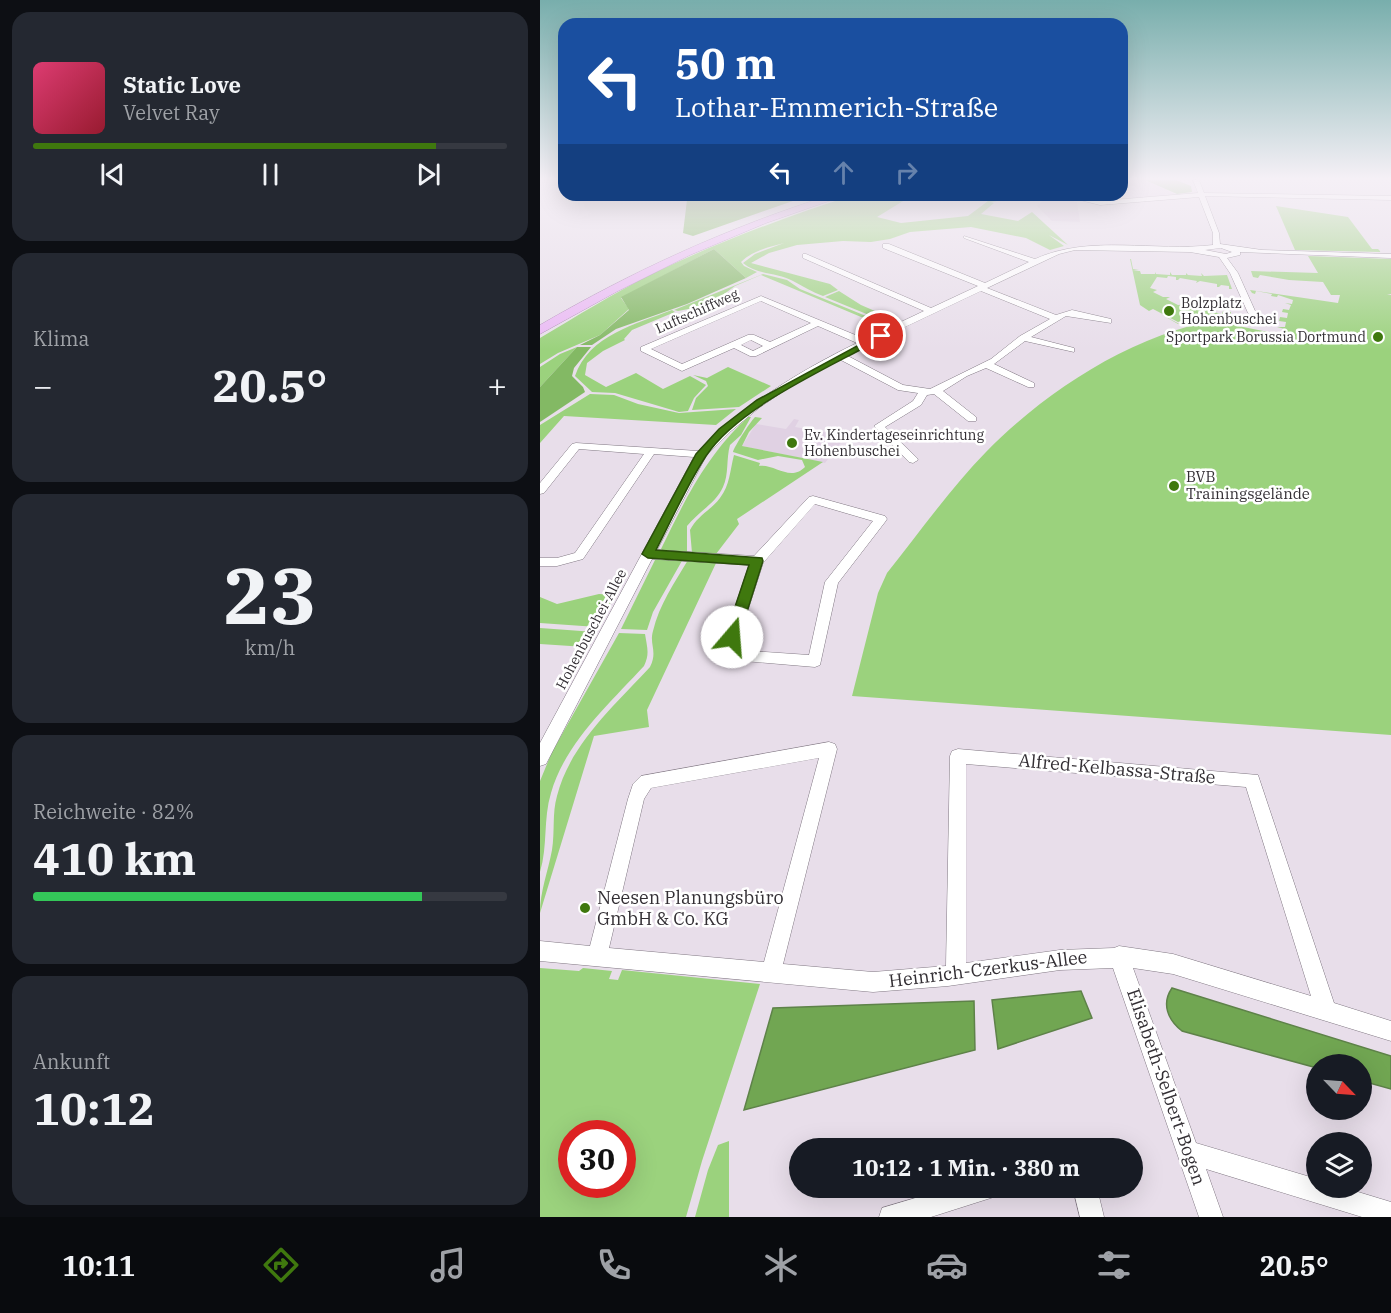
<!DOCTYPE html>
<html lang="de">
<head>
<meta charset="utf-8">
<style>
  body { margin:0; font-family:"IBM Plex Serif",serif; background:#242831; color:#f1f3f6; height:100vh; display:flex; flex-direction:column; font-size:22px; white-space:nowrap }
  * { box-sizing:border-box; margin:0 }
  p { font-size:20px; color:#9ea1a6 }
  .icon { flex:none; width:33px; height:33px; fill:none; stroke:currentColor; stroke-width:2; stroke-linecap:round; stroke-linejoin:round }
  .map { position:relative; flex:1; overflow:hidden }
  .side { display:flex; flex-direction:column; gap:12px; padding:12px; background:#0d0f14; width:540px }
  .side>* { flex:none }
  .banner { position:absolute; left:18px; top:18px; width:570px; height:183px; border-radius:18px; box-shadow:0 6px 24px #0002; background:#1a4fa0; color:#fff; overflow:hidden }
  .needle { width:39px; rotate:115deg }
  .controls { position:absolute; left:766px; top:1054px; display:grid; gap:12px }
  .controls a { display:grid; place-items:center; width:66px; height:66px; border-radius:50%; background:#171b24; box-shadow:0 6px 24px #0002; font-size:30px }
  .speed { position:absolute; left:18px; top:1120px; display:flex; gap:12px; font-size:30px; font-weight:700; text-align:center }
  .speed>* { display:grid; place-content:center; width:78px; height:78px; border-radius:50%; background:#171b24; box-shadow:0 6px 24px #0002; line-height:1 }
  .speed .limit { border:9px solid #d22; background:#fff; color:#111 }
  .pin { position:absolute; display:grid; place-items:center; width:51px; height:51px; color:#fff; margin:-26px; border:3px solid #fff; border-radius:50%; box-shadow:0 2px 6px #0007 }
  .me { position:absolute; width:66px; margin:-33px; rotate:18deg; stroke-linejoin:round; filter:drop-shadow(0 0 4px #0008) }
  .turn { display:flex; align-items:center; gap:21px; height:126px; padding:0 18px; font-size:27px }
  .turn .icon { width:78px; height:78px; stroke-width:2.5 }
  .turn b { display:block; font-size:42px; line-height:51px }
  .lanes { display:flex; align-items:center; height:57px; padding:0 18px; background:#0003; justify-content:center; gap:30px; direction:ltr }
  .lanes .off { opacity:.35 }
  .big { font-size:45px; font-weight:700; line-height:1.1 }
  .side .tile { flex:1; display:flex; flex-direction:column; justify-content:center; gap:9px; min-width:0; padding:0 21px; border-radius:18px; background:#242831 }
  .side .dial { align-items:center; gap:0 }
  .dial b { font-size:78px; line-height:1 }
  .song { display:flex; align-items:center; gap:18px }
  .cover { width:72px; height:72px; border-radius:9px; background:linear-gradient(135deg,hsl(340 70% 55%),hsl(350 70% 35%)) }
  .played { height:6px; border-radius:3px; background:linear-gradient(90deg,#3f780e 85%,#363941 85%) }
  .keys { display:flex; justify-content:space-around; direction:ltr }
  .heat { display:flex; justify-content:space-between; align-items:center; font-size:33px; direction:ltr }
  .charge { height:9px; border-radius:4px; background:linear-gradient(90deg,#34c759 82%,#363941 0) }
  .trip { position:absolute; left:249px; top:1138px; width:354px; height:60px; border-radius:30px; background:#171b24; box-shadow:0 6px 24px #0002; font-weight:700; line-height:60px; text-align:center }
  .menu { display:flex; height:96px; justify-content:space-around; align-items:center; background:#090b0e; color:#9ea1a6 }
  .menu .icon { width:42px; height:42px }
  .menu .selected { color:#3f780e }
  .menu b { font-size:27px; color:#f1f3f6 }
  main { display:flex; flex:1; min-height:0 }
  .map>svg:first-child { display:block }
  .built { fill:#e0d1e3 }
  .green { fill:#9bd27d; fill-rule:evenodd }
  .forest { fill:#83b964 }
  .water { fill:#71a652; stroke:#5e8249; stroke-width:1.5 }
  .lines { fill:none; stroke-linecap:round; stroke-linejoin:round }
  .minor-casing { stroke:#817883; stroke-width:1 }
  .highway-casing { stroke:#aa89b1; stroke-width:1 }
  .minor { fill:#fff; fill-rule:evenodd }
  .highway { fill:#eabaf4; fill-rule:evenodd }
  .route { fill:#3f780e; stroke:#294e09; stroke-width:1.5 }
  .poi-dot { fill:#3f780e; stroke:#fff; stroke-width:2 }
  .labels { text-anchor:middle; stroke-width:5; stroke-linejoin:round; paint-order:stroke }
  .far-poi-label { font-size:14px; fill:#332f34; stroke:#fff; text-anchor:start }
  .far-street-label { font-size:14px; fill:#332f34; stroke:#fff }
  .poi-label { font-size:15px; fill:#332f34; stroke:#fff; text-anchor:start }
  .near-street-label { font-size:18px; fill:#332f34; stroke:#fff }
  .near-poi-label { font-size:18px; fill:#332f34; stroke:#fff; text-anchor:start }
</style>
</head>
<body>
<main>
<section class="side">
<div class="tile">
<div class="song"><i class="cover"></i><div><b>Static Love</b><p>Velvet Ray</p></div></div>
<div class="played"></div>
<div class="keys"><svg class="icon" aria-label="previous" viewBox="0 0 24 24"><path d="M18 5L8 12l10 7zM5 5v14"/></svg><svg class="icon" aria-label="pause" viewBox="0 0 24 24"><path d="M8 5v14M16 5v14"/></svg><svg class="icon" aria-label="next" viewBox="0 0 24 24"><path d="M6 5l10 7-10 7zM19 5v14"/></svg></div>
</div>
<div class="tile"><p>Klima</p>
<div class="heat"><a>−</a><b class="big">20.5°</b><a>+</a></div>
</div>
<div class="tile dial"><b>23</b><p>km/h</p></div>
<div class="tile"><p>Reichweite · 82%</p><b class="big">410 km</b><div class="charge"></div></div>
<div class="tile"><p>Ankunft</p><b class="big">10:12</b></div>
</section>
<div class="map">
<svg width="851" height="1217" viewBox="0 0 851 1217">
  <rect width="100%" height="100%" fill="#e8deea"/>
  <path class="built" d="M582,180h22l31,14 -71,7 -32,-6h50z
    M509,195l28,7 3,20 -28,-1 -15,-15z
    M254,419l5,1 -4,7 51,9 -21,27 -83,-17 14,-22 30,5z"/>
  <path class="green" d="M314,195h59l-36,22 24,6 67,-7 28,-21h4l-6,5 3,1 -6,1 3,1 -13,11 37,7 14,-9 36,33 -19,-10 15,11 -14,4 -24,-12 -55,-11 -61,5 -20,7 -19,3 -28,-1 -46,4 -28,8 -18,10 79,21 8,6 -15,6c-11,-4 -20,-10 -30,-15 -16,-9 -36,-6 -50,-18l12,-9 29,-11c-15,4 -32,8 -43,19l3,4 13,6 -11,6 -32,-29 -93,49 8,11 -29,26 -42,18 -18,11v-26c37,-22 74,-45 112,-64 66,-32 133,-57 202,-79z
    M736,206l72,11 24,32h6l3,3 -86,-2z
    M768,256l83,3v35h-4l4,1v440l-539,-39 26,-103 9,-20c32,-40 63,-84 99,-121 64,-65 156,-124 249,-135l5,3 -2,6 46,9 1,-6 -8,-2h8l1,-5 -7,-1 1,-4 7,1 1,-5 -6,-1 1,-3 6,1 2,-5 -6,-2 7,1 1,-4 -15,-5 -1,2 -6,-1 1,-2 -16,-3 -1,3 -3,-1 -2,-3 88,13 2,-8h-9l-8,-13 -34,-2 -29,-5 -2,3 -5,-1 -2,-6 67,2z
    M590,259h7h-6l2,10 6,1 -6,1h7l1,3h14v-2l1,2 14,1v-3l2,3h14v-2l2,2 14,1 -1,-3 3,3 23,-1 5,14h-3v-3l-8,-1 -2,2h-2v-3l-17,-3 -4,2 1,-2 -17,-3 -2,2h-2v-3l-8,-1 -1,2 -10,-1 -7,11 7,2 -4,2 10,5h7l-4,2 12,6 11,-1 -1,3 18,4 1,-3 3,1 -1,2 13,3 1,-3 8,1 -1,4 -49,9 -22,-12 19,11 16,-7 -16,5 -25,-13 -4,2 -9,-6z
    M223,274l24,6 13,9 88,36 -3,2 -124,-52 -26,11 -19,14 -17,7 -21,4 -4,-1z
    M299,291l22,14 37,16 -7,3 -66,-27z
    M132,310l3,2 -43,18 -8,9 1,1 -22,11 -16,12 -2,12 21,12 30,-14 27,16 27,-13 16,9 -12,13 -6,13 -9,1 -64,-19 -23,-1 -17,-16c14,-41 61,-52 97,-66z
    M37,347l-37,40v-20l20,-13z
    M188,367l43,19 -32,21 -47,3 4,-12 12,-12 -2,-5 -13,-6 14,3z
    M50,394l24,1 24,9 41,9 57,-4 -20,16 -152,-9 -24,27v-18z
    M208,417h3l-10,18 -11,10c-4,14 -1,29 -7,42 -7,16 -25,25 -36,39v27l-24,-2 -2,-2c25,-51 45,-93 87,-132z
    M215,417l7,1 -13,14 -7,14 81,16 -86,57 2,5 -23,30 -24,-1 -2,-23c7,-14 22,-21 30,-32 10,-13 10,-28 14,-43l26,8 -1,3c16,-2 31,16 46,1l-3,-7 -24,-4 -20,4 -25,-8c1,-5 17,-30 22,-35z
    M119,559h24l-30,53 -6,18 -26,-1 34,-69z
    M148,560l29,1 -70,149 2,17 -55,9 -54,177c0,-22 8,-41 12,-63 3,-18 0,-37 5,-54 13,-52 59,-92 93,-129 8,-16 -1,-22 3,-36 6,-26 22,-49 35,-71z
    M59,594l16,1 -18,32 -57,-4v-26l17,7z
    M0,628l55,4 -9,15 -46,-3z
    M79,633l26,1c2,13 5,20 -1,32 -34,37 -79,77 -93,127 -8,26 -3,53 -11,79v-91l12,-29z
    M0,968l39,3 4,-3 29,3 -3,8 9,1 4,-10 138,14 -58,177 -16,56h-146zM32,1134h50v51h-50z
    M189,1141v76h-34l13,-47 10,-25z"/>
  <path class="forest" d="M605,180h31l15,6 1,6 -15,2z
    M175,195h95l-117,41 -10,-3 4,-33z
    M174,249l32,29 -59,26 -71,25 -24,16h-12l20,-10 29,-25 -8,-13z
    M37,347h14l-17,21 -2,8 11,11 2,5 -45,30v-35z"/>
  <path class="water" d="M632,988l219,68v33l-29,-8v-16h-45v3l-135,-37c-14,-11 -21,-27 -10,-43z
    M541,991l11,27 -94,31 -6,-49z
    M434,1001l1,49 -231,60 29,-102z"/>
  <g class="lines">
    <g class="minor-casing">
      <path id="minor" d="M653,180h6l5,13 187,3v4l-186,-4 14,37 1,11 42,6 129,4v4l-151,-6v3l-13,3 11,15 18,40 -4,3 -4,-3 -18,-40 -11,-16 -29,-5 -115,-2 -16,4 -72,34 69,27 16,-5 39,9v4l-45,-7 -35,21 43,11v4l-49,-11 -31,23 40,19v4h-6l-42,-19 -19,8 -24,15 33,26v4h-8l-34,-27 -7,1 -6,10 -36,22 32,31 1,2 -5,3 -4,-1 -35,-36 39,-25 5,-8 -20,-3 -59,-31 -48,27 -31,21 -29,24 -25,25 -49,94 97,6 55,-59 4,-1 72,20 2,3 -2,3 -47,61 -18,82 -5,2 -94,-8 -2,-4 30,-90 -97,-6 -106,205 -6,2v-23l154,-286 -40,-3 -71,105 -26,7h-17v-8h17l18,-5 69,-99 -65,-5 -35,44 -4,1v-11l32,-39 4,-1 122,8c47,-46 101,-80 159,-108l-39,-17 -62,30h-6l-16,-8 -52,23 -41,-20v-4l120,-51 104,43 59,-28 -121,-53v-4h3l125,54 47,-22 -95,-38v-4h6l96,39 44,-21 -65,-24v-2l71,23c55,-25 120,-7 178,-14v-12l-14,-36 -99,8 -40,-10h12l28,6 98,-8zM681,248l11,4 -6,2 -21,-4zM441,291l69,28 -30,17 -29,23 -61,30 -27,-4 -57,-30zM221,301l50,22 -41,19 -16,-7h-6l-66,29 -31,-15zM211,340l12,6 -10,5 -12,-6zM275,504l58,17 -48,61 -16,73 -74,-5 28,-87z
        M289,742l6,2 2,5 -54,215 90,8 73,-6 4,-210 2,-5 6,-2 300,26 76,228 57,18v20l-218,-67 -40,-6 63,175 121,36v9h28l46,14v15h-29l-156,-48 17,48h-24l-86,-249 -53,2 -112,16 -75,6 -333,-31v-20l50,5 38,-147 5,-15 8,-8zM279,758l-55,204 -155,-14 35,-149 7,-11zM426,764l280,23 65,209 -138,-42 -54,-8 -5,2 -54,2 -94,13z
        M409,1188h52l-4,8 -66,21h-52l3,-9z
        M533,1188h24l7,29h-24z"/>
    </g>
    <g class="highway-casing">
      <path id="highway" d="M291,195h15l-80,28 -76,32 -74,37 -76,42v-9c93,-54 189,-98 291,-130z"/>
    </g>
    <use href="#minor" class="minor"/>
    <use href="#highway" class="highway"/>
  </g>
  <linearGradient id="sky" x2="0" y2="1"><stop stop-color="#78aeac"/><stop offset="0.51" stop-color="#f5f0f6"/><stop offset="1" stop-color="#f5f0f6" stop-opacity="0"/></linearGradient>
  <rect width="851" height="350" fill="url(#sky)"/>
  <path class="route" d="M341,333l3,1v3c-53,30 -145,69 -178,119 -19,29 -34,63 -50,94l106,8 1,3 -24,76 -7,5 -5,-2 -2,-3 24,-72 -101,-7 -6,-4 54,-100 23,-25 38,-29z"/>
  <g class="poi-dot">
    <circle cx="629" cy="311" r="6"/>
    <circle cx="838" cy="337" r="6"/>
    <circle cx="252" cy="443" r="6"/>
    <circle cx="634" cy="486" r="6"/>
    <circle cx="45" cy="908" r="6"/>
  </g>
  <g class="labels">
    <g class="far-poi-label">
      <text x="641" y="308">Bolzplatz<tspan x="641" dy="16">Hohenbuschei</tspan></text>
      <text x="826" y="342" text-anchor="end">Sportpark Borussia Dortmund</text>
      <text x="264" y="440">Ev. Kindertageseinrichtung<tspan x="264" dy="16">Hohenbuschei</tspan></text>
    </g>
    <g class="far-street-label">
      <text transform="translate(157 311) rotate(-24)" y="5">Luftschiffweg</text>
      <text transform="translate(51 629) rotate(-62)" y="5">Hohenbuschei-Allee</text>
    </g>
    <g class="poi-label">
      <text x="646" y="482">BVB<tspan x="646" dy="17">Trainingsgelände</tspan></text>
    </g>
    <g class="near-street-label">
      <text transform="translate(577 769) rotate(5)" y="6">Alfred-Kelbassa-Straße</text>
      <text transform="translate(448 969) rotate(-7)" y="6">Heinrich-Czerkus-Allee</text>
      <text transform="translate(626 1087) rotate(71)" y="6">Elisabeth-Selbert-Bogen</text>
    </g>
    <g class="near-poi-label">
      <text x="57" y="904">Neesen Planungsbüro<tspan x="57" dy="21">GmbH &amp; Co. KG</tspan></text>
    </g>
  </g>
</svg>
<div class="controls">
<a><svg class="needle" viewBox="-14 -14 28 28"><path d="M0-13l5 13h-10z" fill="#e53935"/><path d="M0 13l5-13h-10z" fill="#9ea1a6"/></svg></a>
<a><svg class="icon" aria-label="layers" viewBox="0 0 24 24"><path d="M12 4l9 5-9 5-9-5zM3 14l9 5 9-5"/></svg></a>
</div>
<div class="speed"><div class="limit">30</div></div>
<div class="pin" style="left:341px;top:336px;background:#d93025"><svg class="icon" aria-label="arrive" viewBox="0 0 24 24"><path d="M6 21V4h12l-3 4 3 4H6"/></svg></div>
<svg class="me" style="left:192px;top:637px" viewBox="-20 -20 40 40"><circle r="19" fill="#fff"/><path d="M0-13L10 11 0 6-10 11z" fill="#3f780e"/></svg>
<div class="trip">10:12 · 1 Min. · 380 m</div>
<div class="banner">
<div class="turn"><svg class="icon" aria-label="left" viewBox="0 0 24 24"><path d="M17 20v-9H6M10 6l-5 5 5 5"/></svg><div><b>50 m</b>Lothar-Emmerich-Straße</div></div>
<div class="lanes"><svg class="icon" aria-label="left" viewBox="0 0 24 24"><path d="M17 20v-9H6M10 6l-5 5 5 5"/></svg><svg class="icon off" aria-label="ahead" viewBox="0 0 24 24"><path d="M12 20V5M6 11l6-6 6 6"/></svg><svg class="icon off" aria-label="right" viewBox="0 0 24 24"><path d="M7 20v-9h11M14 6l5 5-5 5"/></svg></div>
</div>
</div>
</main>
<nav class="menu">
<b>10:11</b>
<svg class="icon selected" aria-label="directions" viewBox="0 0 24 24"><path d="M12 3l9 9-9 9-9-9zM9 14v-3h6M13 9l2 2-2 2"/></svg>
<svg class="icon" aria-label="music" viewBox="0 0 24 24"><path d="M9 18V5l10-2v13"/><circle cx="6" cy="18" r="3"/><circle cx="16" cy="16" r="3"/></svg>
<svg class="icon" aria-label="phone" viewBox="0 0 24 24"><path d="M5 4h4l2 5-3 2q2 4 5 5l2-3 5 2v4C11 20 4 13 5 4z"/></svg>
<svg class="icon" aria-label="climate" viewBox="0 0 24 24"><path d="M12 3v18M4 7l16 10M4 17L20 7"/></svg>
<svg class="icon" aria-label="car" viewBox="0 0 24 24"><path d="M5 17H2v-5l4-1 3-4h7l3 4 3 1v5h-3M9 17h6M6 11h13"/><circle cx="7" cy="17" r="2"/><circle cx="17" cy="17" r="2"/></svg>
<svg class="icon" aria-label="filters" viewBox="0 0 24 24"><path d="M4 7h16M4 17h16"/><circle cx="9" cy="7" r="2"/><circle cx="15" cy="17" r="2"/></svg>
<b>20.5°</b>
</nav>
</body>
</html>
